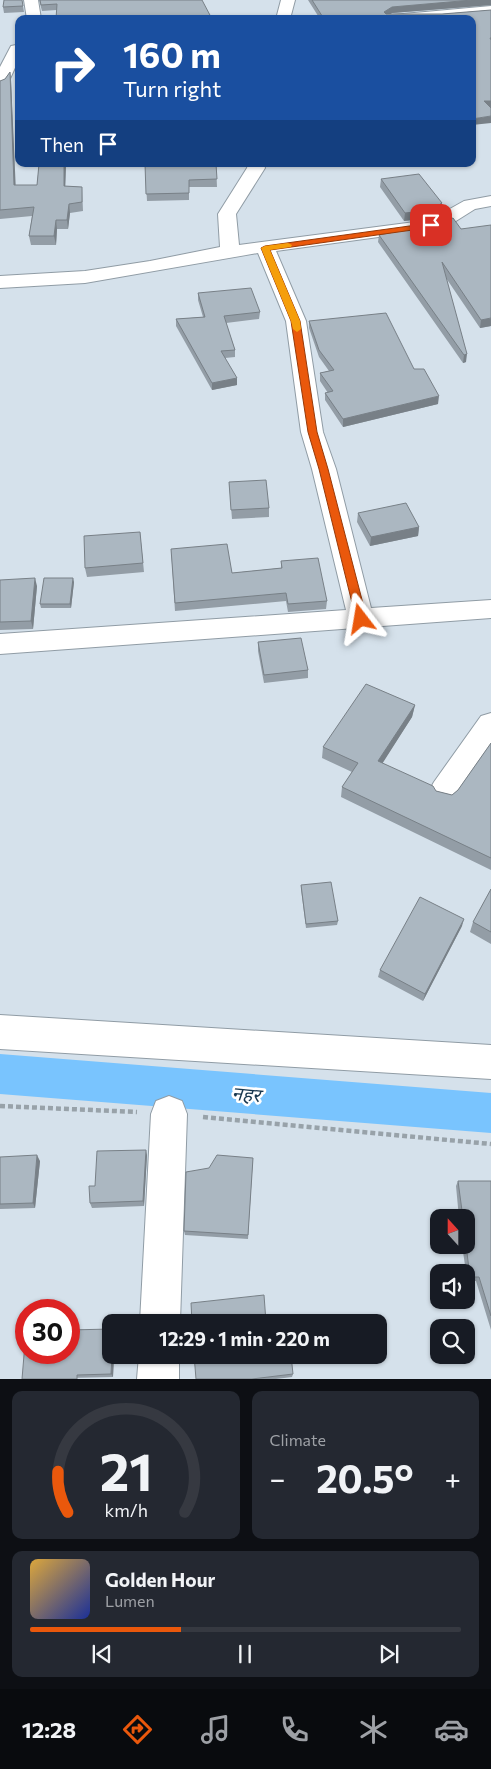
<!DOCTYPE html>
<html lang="en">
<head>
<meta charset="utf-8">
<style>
  body { margin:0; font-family:Commissioner,"Noto Sans Devanagari",sans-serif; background:#242831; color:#f1f3f6; height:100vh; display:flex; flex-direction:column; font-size:19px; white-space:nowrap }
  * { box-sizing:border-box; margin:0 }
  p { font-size:16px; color:#9ea1a6 }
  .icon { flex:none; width:28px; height:28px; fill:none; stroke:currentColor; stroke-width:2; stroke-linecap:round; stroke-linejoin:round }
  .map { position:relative; height:1379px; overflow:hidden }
  .details { display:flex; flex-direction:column; gap:12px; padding:12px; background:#0d0f14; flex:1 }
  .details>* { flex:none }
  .banner { position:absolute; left:15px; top:15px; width:461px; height:152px; border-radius:10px; box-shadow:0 1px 4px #0004; background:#1a4fa0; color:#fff; overflow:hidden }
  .needle { width:32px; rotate:339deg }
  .fabs { position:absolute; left:430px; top:1209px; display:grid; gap:10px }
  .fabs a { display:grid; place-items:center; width:45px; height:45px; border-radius:10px; background:#171b24; box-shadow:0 1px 4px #0004; font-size:25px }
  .speed { position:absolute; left:15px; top:1299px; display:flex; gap:10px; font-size:25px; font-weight:700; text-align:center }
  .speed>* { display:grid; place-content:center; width:65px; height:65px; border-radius:50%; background:#171b24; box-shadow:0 1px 4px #0004; line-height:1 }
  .speed .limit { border:8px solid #d22; background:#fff; color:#111 }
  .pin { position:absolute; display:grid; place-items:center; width:42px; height:42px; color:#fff; margin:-21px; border-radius:10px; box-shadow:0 2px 8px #0006 }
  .me { position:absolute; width:55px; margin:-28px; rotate:346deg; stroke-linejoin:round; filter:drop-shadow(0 0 4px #0008) }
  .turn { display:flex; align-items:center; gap:18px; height:105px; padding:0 25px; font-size:22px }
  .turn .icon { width:65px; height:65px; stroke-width:2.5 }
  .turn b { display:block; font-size:35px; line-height:42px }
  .then { display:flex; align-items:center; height:48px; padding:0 25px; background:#0003; gap:10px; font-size:19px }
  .big { font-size:38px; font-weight:700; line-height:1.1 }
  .details .card { flex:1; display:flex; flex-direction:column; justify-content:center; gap:8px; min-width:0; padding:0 18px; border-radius:10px; background:#242831 }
  .details .dial { align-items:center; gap:0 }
  .dial svg { height:130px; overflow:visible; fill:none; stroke:#363941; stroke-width:7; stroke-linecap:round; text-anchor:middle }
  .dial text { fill:#f1f3f6; stroke:none }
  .song { display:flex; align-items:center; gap:15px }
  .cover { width:60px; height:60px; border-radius:8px; background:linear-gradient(135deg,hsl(40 70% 55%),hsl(230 70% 35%)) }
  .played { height:5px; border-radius:2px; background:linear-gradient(90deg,#ea580c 35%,#363941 35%) }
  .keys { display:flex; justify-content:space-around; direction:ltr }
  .heat { display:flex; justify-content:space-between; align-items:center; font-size:28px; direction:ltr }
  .details .tiles { flex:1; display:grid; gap:12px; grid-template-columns:1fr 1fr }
  .card:last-child { grid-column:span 2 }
  .trip { position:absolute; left:102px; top:1314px; width:285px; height:50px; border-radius:10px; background:#171b24; box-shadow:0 1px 4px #0004; font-weight:700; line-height:50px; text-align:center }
  .tabs { display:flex; height:80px; justify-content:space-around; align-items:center; background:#090b0e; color:#9ea1a6 }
  .tabs .icon { width:35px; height:35px }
  .tabs .selected { color:#ea580c }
  .tabs b { font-size:22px; color:#f1f3f6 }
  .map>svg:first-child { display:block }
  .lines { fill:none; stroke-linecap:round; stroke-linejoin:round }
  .canal { fill:#79c4fe; fill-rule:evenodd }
  .minor-casing { stroke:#909ca5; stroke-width:2 }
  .path { stroke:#98a2a9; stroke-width:4.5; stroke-dasharray:5 3; stroke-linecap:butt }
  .minor { fill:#fff; fill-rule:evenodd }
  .wall { fill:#939da6 }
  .shaded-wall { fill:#788087 }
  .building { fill:#abb7c1; stroke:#788087 }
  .route { fill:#ea580c; stroke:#983908 }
  .slow { fill:#f59e0b }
  .labels { text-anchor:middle; stroke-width:5; stroke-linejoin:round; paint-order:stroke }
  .near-water-label { font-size:19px; font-style:italic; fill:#17374f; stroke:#fff }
</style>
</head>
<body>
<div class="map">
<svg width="491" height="1379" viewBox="0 0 491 1379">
  <rect width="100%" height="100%" fill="#d5e1eb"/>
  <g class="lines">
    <path class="canal" d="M0,1054l491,39v40l-491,-39z"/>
    <g class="minor-casing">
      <path id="minor" d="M24,0h14l3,19h-14z
        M281,0h14l-5,19h-14z
        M491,6v8l-50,5h-56l7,-4z
        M16,45h3v14l-11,24 -3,3 -5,2v-21l11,-21z
        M248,164h16l1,4 -29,46 3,31 191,-25 34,-19 27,-5v10l-16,3 -27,17 -11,3 -161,22 30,70 17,111 13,37 35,139 120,-8v18l-491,36v-20l346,-24 -34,-141 -11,-37 -15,-111 -28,-68 -173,30 -85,5v-12l85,-5 65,-10 70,-14 -2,-33 29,-46z
        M491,713v33l-37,54 -10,3 -10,-3 -5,-9 5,-9 47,-66z
        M0,1015l491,30v34l-491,-30z
        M169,1096l13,5 5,13 -7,208h-40l11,-208 5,-13z
        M139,1355h40v24h-42z"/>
    </g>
    <path class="path" d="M0,1106l137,6
      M203,1117l288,27"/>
    <use href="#minor" class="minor"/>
  </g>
  <path class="wall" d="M22,0l2,12 -20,1 -1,-6z
    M39,0h163l-160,11z
    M308,0h183v5l-99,8 -2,1h52l49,-4v97h-1l-18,-88h-152z
    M10,72l1,8 4,105h22l2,-21h27l-1,22 17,1 1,24 -13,2 -2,16h-11l-1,16h-25l-2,-9 3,-20 -32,3v-138l5,-2z
    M145,164h95l-1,1 -23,-1 1,23h-28v13l-42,1z
    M381,179l60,33 -12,6 -25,3 -24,-34z
    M461,229l30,97 -11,2 -34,-50 20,84 -3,1 -85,-121 1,-7z
    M198,293l62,19 -1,7 -33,4 9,27v7l-10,1 12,27 -25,5 -36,-64v-7l27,-2 -5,-17z
    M309,321l105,48 24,35 -95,23 -18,-27v-7h3l-8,-12v-8l9,-2 -10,-14 -10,-29z
    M229,482l40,26v9l-37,2z
    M358,513l61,14 -1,9 -48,10 -13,-24z
    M140,532l4,40 -57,5 -2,-9z
    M171,549l61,24 49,-5v-7l46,40 -1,8 -38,3 -2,-11 -111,10z
    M0,580l37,6 -4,43 -33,1z
    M74,582l-3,26h-30l-1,-4z
    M258,642l50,28v8l-44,5 -6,-32z
    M415,705l-3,12 -30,46 54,28 16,4 6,-5 33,-47v127l-150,-73 1,-10 10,-15 -30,-14 1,-11z
    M301,885l37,36 -1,4 -31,3 -5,-39z
    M491,889v55l-21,-12 3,-10z
    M462,926l-39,75 -45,-24 2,-7z
    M147,1155l-3,51 -52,2 -2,-5 5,-17z
    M0,1157l40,4 -5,47 -35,1z
    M253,1158l-5,81 -63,-4 -1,-4z
    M458,1181h33v149l-15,-49h-9l-1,-9 -4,-27h4v-27h-7l-3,-32z
    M111,1355h3l-1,22 -91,2z
    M293,1374l-1,3 -16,2h-80z"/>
  <path class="shaded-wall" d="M472,0h19v5l-99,8 -9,6 1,-7 8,-5z
    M10,72l1,8 5,113 -2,-8z
    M484,101h7v6l-8,1z
    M491,116v7l-19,2v-6z
    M64,164h2l-1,31 -1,-9z
    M442,203l-1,9 -12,6 -25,3 1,-8z
    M69,204l1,9 -2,16 -1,-9z
    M56,220l1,9 -1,16 -2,-9z
    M491,318v8l-11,2 1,-8z
    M467,354l-1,8 -3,1 1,-8z
    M237,378v7l-25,5v-7z
    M439,396l-1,8 -95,23v-8z
    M419,527l-1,9 -48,10 1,-9z
    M35,578l2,8 -4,43 -2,-8z
    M73,578l1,4 -3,26 -1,-4z
    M415,705l-3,12 -35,55 1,-11z
    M464,919l-2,7 -39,75 2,-7z
    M146,1150l1,5 -3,51 -1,-5z
    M37,1155l3,6 -5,47 -2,-5z
    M112,1355h2l-1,22 -2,-3z"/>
  <path class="building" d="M4,0h18l1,6 -20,1z
    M40,0h162l10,19h-156l1,-15 -16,1z
    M312,0h160l-80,7 -8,5 2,2h56l49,-4v28h-1l1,2v61h-7l7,7v8l-19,3v-100h-148z
    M10,72l4,113h23l2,-21h25v22l18,1v15l-13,2 -2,16h-11l-2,16h-25l5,-29 -34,3v-129l5,-2z
    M145,164h71l1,15 -28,1v13l-43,1z
    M419,174l23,29 -11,7 -26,3 -24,-34z
    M453,218l8,11 30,-4v93l-10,2 -39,-58 25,92 -3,1 -85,-120 60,-12z
    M251,288l9,24 -36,4 11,34 -14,1 16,27 -25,5 -36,-64 29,-2 -7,-24z
    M386,313l28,56h10l15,27 -96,23 -18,-26 8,-2 -13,-18 14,-3 -15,-20 -10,-29z
    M266,480l3,28 -38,2 -2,-28z
    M406,503l13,24 -48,10 -13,-24z
    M140,532l3,31 -58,5 -1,-32z
    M227,544l5,29 50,-5 -1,-7 37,-3 9,43 -39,3 -2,-11 -111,10 -4,-54z
    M35,578l-4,43 -31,1v-42z
    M44,578h29l-3,26h-30z
    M301,638l7,32 -44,5 -6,-33z
    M366,684l49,21 -37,56 55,25 3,5 16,4 6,-5 33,-47v115l-149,-71 16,-24 -35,-16z
    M331,882l7,39 -32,3 -5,-39z
    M491,889v43l-18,-10z
    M420,897l44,22 -39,75 -45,-24z
    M146,1150l-3,51 -53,2 -1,-17h6l2,-35z
    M37,1155l-4,48 -33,1v-47z
    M217,1155l36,3 -5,77 -64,-4 2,-59 23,-4z
    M458,1181h33v135l-12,-39h-9l-4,-32v-27h-3z
    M264,1295l2,27h-74l-1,-19z
    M111,1329v26h1l-1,19 -34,1v4h-55l4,-48v21h43v-22z
    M194,1355h97l2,19 -41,5h-56z"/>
  <path class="route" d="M431,223l4,2 -1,2 -164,23 30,71 17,111 11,37 39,150 -6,4 -5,-4 -37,-150 -11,-37 -17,-111 -30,-73 4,-2z"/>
  <path class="slow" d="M288,243l4,2 -1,2 -21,3 30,71 1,8 -4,3 -4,-3 -2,-8 -30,-73 4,-2z"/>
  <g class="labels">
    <g class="near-water-label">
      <text transform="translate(246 1094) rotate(5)" y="7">नहर</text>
    </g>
  </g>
</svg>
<div class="fabs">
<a><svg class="needle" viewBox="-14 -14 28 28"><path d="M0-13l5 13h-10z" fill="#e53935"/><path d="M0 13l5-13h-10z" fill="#9ea1a6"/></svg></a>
<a><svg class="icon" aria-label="sound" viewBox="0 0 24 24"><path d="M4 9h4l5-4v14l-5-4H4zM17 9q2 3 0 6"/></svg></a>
<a><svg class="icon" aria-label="search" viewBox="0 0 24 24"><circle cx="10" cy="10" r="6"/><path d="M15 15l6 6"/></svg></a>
</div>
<div class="speed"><div class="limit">30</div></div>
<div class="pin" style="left:431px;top:225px;background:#d93025"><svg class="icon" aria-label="arrive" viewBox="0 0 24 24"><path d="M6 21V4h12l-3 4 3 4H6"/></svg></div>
<svg class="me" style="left:361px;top:619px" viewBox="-20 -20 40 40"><path d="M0-17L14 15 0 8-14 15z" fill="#ea580c" stroke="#fff" stroke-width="4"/></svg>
<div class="trip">12:29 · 1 min · 220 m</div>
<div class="banner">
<div class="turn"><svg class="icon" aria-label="right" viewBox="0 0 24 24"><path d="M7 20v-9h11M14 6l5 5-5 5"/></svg><div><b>160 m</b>Turn right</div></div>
<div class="then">Then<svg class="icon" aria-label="arrive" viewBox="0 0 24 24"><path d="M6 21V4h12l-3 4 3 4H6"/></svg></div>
</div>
</div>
<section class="details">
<div class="tiles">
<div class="card dial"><svg viewBox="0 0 100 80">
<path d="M14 69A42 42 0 1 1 86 69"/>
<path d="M14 69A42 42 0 0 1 8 44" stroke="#ea580c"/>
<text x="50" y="56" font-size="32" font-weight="700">21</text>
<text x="50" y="72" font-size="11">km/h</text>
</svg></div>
<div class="card"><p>Climate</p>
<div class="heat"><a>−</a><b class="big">20.5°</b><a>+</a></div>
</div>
<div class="card">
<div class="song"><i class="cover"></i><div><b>Golden Hour</b><p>Lumen</p></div></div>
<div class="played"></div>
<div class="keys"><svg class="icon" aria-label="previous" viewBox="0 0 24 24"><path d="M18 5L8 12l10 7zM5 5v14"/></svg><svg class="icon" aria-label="pause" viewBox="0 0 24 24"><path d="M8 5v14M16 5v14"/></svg><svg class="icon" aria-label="next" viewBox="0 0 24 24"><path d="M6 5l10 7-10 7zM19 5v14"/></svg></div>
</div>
</div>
</section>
<nav class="tabs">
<b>12:28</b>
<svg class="icon selected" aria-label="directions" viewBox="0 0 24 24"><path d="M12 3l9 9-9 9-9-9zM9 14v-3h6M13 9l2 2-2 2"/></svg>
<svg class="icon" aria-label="music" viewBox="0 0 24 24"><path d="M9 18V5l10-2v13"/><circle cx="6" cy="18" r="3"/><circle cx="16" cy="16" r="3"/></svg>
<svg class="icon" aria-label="phone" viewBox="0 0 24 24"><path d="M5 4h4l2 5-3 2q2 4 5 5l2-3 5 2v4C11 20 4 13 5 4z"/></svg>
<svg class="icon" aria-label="climate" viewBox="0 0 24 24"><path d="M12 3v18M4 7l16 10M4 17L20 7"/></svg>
<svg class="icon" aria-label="car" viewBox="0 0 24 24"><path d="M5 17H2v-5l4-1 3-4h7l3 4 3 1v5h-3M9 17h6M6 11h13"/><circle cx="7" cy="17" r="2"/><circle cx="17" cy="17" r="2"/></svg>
</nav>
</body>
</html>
